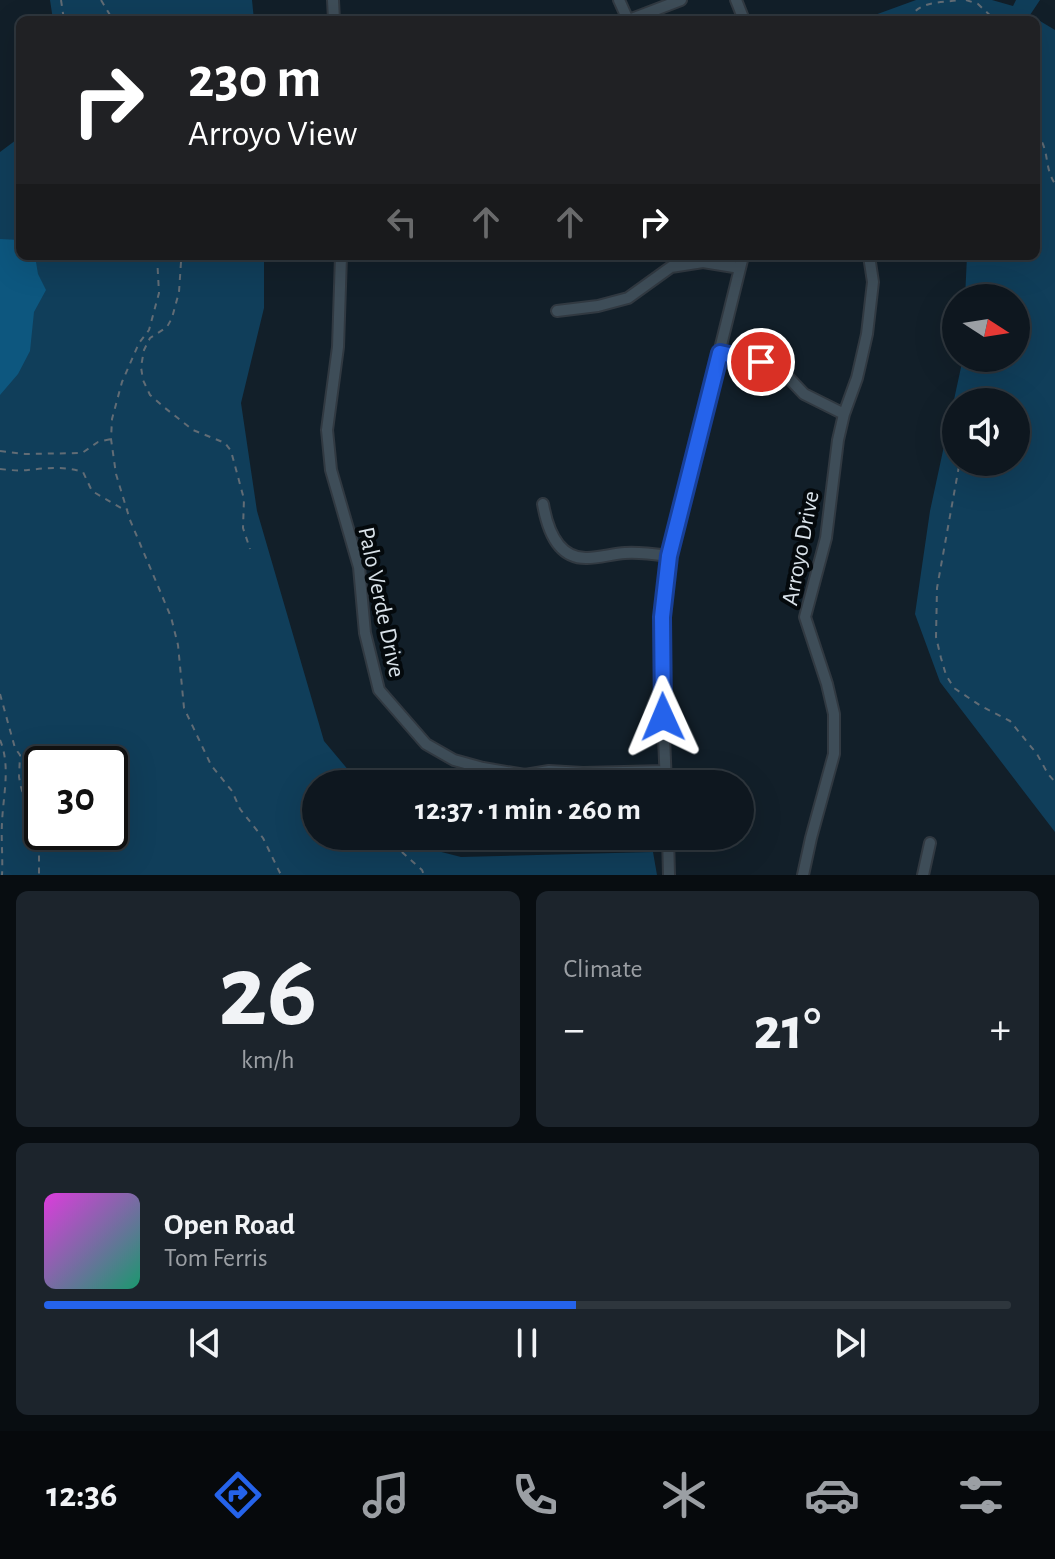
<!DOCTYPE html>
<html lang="en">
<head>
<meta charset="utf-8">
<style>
  body { margin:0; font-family:"Alegreya Sans",sans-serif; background:#1c242c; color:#f1f3f6; height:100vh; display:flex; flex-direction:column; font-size:30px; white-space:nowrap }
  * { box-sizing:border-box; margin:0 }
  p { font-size:26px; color:#9b9fa4 }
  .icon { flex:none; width:44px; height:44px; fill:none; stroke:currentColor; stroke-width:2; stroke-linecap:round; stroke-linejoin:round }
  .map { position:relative; height:875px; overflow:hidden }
  .sheet { display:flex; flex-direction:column; gap:16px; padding:16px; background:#080d11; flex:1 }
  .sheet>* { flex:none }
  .hud { position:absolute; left:16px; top:16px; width:1024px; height:244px; border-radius:12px; box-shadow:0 8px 32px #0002,0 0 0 2px #2e363d; background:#202124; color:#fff; overflow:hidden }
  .needle { width:52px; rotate:102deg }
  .buttons { position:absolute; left:942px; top:284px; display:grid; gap:16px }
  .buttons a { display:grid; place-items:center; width:88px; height:88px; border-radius:50%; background:#0e171f; box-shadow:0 8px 32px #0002,0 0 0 2px #2e363d; font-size:40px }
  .speed { position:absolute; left:24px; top:746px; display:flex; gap:16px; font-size:40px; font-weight:700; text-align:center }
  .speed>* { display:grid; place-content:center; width:104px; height:104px; border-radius:50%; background:#0e171f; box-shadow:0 8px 32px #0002,0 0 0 2px #2e363d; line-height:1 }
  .speed .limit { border:4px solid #111; border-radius:12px; background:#fff; color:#111 }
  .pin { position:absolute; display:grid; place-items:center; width:68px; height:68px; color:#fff; margin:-34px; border:4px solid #fff; border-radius:50%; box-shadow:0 2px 8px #0007 }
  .me { position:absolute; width:88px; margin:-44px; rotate:359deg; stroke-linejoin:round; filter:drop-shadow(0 0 6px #0008) }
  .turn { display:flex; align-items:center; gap:28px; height:168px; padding:0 40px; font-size:36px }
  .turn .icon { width:104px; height:104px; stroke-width:2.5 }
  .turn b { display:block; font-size:56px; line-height:68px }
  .lanes { display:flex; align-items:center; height:76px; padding:0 40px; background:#0003; justify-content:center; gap:40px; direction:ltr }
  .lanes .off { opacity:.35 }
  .big { font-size:60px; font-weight:600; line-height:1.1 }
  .sheet .card { flex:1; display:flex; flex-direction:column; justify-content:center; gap:12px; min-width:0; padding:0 28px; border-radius:12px; background:#1c242c }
  .sheet .dial { align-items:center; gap:0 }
  .dial b { font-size:104px; line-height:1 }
  .song { display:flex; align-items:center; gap:24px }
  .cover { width:96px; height:96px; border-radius:12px; background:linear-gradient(135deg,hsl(300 70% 55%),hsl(160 70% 35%)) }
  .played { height:8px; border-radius:4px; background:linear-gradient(90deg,#2563eb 55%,#2e363d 55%) }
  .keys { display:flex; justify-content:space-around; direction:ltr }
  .heat { display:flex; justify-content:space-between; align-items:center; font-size:44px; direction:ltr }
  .sheet .tiles { flex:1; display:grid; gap:16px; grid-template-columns:1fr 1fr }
  .card:last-child { grid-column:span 2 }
  .trip { position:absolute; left:302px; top:770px; width:452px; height:80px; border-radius:40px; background:#0e171f; box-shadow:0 8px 32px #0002,0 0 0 2px #2e363d; font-weight:600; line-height:80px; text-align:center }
  .menu { display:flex; height:128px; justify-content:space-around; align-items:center; background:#06090c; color:#9b9fa4 }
  .menu .icon { width:56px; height:56px }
  .menu .on { color:#2563eb }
  .menu b { font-size:36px; color:#f1f3f6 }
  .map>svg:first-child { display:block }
  .green { fill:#103e5a; fill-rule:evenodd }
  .water { fill:#0d577f }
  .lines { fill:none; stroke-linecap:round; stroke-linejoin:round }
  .street-casing { stroke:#313941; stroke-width:14 }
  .path { stroke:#616c75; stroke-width:2; stroke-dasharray:6 6; stroke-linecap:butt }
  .street { stroke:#3e4d58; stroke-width:10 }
  .route-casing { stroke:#184099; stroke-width:20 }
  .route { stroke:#2563eb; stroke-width:14 }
  .labels { text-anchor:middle; stroke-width:8; stroke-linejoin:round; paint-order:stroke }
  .street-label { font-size:24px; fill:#d9e2e9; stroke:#04090c }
</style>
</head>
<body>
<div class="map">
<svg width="1055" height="875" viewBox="0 0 1055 875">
  <rect width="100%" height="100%" fill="#121f29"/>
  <path class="green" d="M50,0h202l2,20h-201z
    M916,0h76l21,6 3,-6h24l-10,15 25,15v802l-115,-150 -25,-68 15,-103 33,-153h53v-60h-51l2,-42h69v-236h-175zM1016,402v60h-60v-60z
    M20,137v119h244v52l-23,95 16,108 67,230 36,43h-44v52h87l7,8 51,13 192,-5 4,23h-657v-723zM42,764h68v68h-68z"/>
  <path class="water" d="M0,239l20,1v16h15l3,18 8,16 -12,22 -4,39 -12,23 -18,21z"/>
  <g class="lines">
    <g class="street-casing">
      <path id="street" d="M333,0l1,20
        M619,0l9,20
        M736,0l8,20
        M629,20l52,-20
        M341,256l-3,91 -11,83 4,40 28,97 6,66 14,57 47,54 28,16 29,8 42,7 24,-4 34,2 82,-2
        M557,311l41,-5 30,-8 43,-31 32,-5 37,6
        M720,353l41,9 27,15 16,17 40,20
        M543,504c4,23 14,55 44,54 12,0 25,-4 38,-5 15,-1 29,1 44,3
        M666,784l-4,-94v-73l7,-61 74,-300
        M668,836l1,39
        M803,875l8,-37 23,-84v-40l-7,-30 -22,-67 21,-79 12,-98 6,-26 13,-36 10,-44 6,-52 -4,-26
        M923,875l7,-32"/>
    </g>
    <path class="path" d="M61,0l3,20
      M101,0l12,20
      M966,0l12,4 17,16
      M908,20c12,-20 32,-17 52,-20
      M1036,132c15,20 7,33 19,52
      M157,256l2,37 -10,37 -10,13 -17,39 -10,37 -1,20 5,35 14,46 41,97 7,28 6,63 27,57 21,26 8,18 23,29 18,37
      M181,262l-2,30 -7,26 -5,9 -17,11 -6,12 -3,17 2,13 7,15 15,13 28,22 32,13 6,8 13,48 -1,29 7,21
      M0,451l25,3 57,-1 16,-11 13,-3
      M959,466l-22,122 -1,49 5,21 5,17 8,13 27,18 29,15 27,33 11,20 7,8
      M0,469c9,1 19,2 28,1 18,-2 37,-4 55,2l9,19 29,17 7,2
      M0,694l15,54 5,7 -1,22 2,10 18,60v28
      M0,740c11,26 3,56 2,83 -1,17 1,35 0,52
      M384,836l38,34 2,5"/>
    <use href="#street" class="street"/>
  </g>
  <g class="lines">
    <g class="route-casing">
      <path id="route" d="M663,717l-1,-100 7,-61 51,-203 41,9"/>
    </g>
    <use href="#route" class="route"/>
  </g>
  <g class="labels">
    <g class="street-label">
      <text transform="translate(800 548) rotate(-79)" y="8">Arroyo Drive</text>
      <text transform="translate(382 602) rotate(78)" y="8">Palo Verde Drive</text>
    </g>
  </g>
</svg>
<div class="buttons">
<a><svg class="needle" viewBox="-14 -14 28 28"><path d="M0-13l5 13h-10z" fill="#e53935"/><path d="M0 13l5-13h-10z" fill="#9b9fa4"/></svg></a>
<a><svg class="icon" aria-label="sound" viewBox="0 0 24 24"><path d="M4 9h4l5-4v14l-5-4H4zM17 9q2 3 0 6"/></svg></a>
</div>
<div class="speed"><div class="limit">30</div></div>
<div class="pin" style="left:761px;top:362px;background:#d93025"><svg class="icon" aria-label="arrive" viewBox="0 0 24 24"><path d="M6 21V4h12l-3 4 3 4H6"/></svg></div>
<svg class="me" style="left:663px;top:717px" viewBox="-20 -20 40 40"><path d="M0-17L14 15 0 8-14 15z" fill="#2563eb" stroke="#fff" stroke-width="4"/></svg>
<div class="trip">12:37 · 1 min · 260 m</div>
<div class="hud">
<div class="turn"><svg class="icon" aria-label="right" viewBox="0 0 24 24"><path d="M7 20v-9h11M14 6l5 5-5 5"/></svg><div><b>230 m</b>Arroyo View</div></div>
<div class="lanes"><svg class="icon off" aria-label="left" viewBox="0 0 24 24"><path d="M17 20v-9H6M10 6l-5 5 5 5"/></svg><svg class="icon off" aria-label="ahead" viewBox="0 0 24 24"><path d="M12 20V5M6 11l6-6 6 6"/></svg><svg class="icon off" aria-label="ahead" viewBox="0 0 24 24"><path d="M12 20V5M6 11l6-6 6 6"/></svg><svg class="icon" aria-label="right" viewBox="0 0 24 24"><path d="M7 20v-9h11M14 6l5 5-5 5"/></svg></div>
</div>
</div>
<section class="sheet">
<div class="tiles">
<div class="card dial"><b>26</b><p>km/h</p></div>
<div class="card"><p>Climate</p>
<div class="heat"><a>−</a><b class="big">21°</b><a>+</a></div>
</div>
<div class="card">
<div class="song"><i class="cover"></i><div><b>Open Road</b><p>Tom Ferris</p></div></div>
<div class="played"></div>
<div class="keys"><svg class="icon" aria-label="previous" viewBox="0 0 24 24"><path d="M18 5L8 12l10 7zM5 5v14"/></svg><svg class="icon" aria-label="pause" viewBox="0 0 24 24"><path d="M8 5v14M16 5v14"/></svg><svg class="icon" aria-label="next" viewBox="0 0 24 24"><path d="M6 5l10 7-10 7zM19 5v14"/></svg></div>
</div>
</div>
</section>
<nav class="menu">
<b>12:36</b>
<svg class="icon on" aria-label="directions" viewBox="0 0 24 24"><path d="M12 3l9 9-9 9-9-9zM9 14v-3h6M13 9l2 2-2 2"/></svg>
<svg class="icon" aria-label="music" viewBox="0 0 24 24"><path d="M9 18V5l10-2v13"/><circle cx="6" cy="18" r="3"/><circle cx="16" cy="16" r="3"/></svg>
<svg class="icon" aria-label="phone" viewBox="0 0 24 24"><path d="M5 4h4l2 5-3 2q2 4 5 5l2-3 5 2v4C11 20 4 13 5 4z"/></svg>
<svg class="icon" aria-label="climate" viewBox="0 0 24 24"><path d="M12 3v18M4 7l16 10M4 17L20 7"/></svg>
<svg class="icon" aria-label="car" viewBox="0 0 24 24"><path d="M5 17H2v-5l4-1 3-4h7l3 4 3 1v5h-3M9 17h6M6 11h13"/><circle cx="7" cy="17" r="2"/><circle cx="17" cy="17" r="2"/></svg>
<svg class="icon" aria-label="filters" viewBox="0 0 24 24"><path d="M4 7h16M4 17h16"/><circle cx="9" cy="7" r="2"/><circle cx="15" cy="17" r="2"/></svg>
</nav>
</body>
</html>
